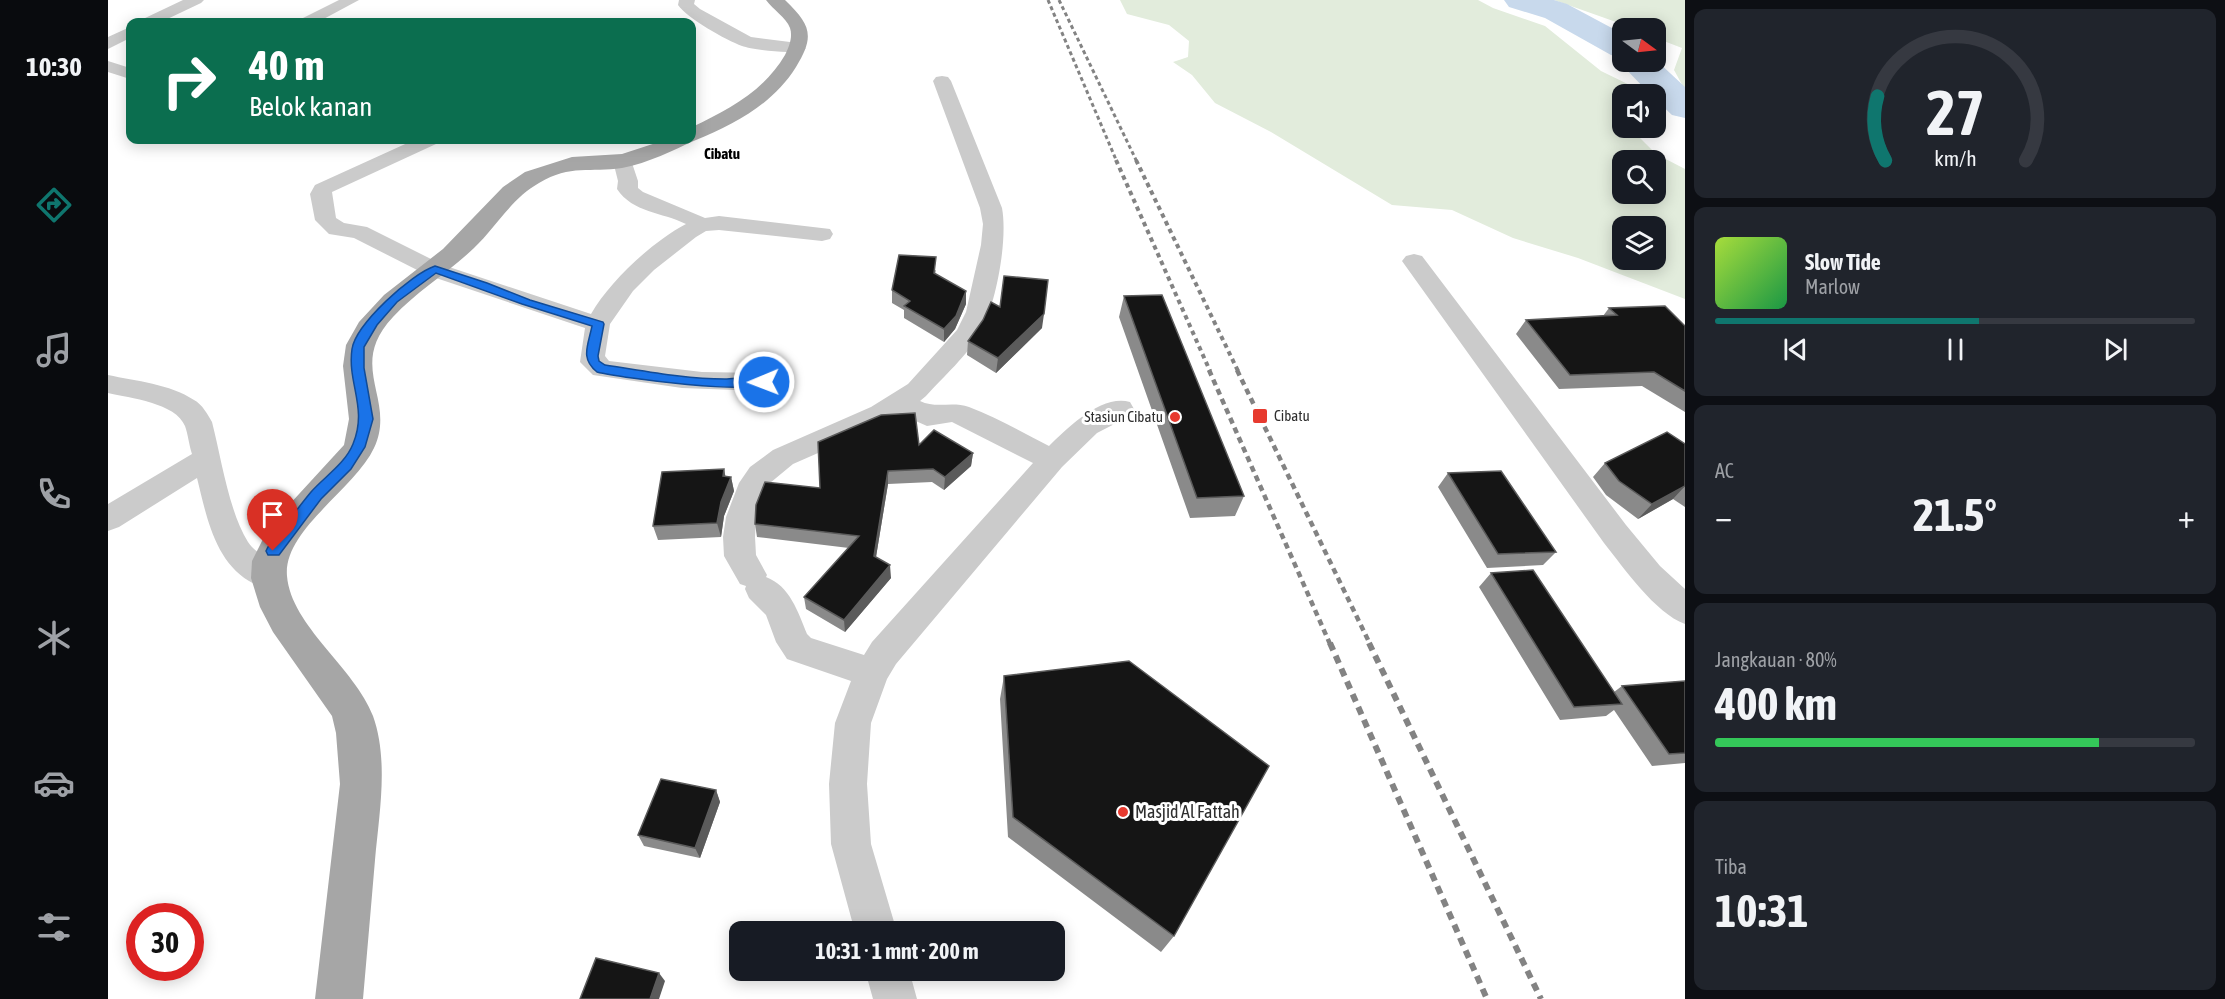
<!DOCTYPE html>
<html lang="id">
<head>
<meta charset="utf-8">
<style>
  body { margin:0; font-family:"Asap Condensed",sans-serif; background:#20242c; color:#f1f3f6; height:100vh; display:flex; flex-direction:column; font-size:22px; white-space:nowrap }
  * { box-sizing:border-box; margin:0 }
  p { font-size:20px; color:#9ea1a6 }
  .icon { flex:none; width:33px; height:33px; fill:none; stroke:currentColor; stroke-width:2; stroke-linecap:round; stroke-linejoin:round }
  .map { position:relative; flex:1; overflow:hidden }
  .drawer { display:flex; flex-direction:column; gap:9px; padding:9px; background:#0d0f14; width:540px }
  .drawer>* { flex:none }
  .guide { position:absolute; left:18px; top:18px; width:570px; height:126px; border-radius:12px; box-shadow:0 3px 15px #0003; background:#0b6e4f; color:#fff; overflow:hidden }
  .needle { width:39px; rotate:105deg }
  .buttons { position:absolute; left:1504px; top:18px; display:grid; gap:12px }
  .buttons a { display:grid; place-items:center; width:54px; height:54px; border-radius:12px; background:#171b24; box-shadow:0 3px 15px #0003; font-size:30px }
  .speed { position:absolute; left:18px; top:903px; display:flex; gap:12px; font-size:30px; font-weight:700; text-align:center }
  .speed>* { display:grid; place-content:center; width:78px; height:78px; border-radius:50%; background:#171b24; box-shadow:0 3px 15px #0003; line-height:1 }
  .speed .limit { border:9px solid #d22; background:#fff; color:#111 }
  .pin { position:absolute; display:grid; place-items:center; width:51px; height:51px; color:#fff; margin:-62px -26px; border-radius:50% 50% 50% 0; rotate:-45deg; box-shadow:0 0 6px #0007 }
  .pin .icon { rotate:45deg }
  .me { position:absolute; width:66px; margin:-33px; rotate:269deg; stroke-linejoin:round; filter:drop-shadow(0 0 4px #0008) }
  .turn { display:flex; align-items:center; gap:21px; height:126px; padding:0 24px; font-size:27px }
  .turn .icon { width:78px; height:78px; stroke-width:2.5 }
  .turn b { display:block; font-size:42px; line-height:51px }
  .big { font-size:45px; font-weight:700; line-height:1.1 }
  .drawer .tile { flex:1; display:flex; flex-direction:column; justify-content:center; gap:9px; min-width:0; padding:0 21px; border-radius:12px; background:#20242c }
  .drawer .dial { align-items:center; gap:0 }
  .dial svg { height:156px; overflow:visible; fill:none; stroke:#363941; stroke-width:7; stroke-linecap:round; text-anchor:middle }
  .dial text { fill:#f1f3f6; stroke:none }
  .song { display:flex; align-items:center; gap:18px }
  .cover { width:72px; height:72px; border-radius:9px; background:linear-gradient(135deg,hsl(80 70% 55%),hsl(140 70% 35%)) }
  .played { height:6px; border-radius:3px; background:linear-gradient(90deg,#0f766e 55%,#363941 55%) }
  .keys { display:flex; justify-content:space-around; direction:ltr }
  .heat { display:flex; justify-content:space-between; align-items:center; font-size:33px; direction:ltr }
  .charge { height:9px; border-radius:4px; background:linear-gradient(90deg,#34c759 80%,#363941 0) }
  .trip { position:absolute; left:621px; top:921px; width:336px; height:60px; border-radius:12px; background:#171b24; box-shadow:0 3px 15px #0003; font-weight:700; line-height:60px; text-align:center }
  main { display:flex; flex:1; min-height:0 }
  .tab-bar { display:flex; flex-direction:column; width:108px; justify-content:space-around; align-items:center; background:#090b0e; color:#9ea1a6 }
  .tab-bar .icon { width:42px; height:42px }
  .tab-bar .selected { color:#0f766e }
  .tab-bar b { font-size:27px; color:#f1f3f6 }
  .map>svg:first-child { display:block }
  .green { fill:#e2ecdc; fill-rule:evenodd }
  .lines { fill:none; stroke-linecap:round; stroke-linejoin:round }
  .river { fill:#c8d9ec; fill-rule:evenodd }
  .minor { fill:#cbcbcb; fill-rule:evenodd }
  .primary { fill:#a6a6a6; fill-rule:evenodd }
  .rail-far3 { stroke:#838383; stroke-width:3; stroke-dasharray:4 3; stroke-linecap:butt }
  .rail-far2 { stroke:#838383; stroke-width:4; stroke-dasharray:4.5 4; stroke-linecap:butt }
  .rail-far1 { stroke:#838383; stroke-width:4.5; stroke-dasharray:6 4.5; stroke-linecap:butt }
  .rail { stroke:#838383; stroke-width:6; stroke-dasharray:8 6; stroke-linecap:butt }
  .wall { fill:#8a8a8a }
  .shaded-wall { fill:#5b5b5b }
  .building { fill:#151515; stroke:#5b5b5b; stroke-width:1.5 }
  .route { fill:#1a73e8; stroke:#114b97; stroke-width:1.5 }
  .poi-dot { fill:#e73a2f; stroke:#fff; stroke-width:2 }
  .labels { text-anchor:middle; stroke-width:6; stroke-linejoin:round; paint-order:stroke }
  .far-quarter-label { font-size:15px; font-weight:bold; fill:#000; stroke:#fff }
  .poi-label { font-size:15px; fill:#2e2e2e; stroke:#fff; text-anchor:start }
  .near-poi-label { font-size:18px; fill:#2e2e2e; stroke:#fff; text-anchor:start }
</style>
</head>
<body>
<main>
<nav class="tab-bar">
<b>10:30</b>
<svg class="icon selected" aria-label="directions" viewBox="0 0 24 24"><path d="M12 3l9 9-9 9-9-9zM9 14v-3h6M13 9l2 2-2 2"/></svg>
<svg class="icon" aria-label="music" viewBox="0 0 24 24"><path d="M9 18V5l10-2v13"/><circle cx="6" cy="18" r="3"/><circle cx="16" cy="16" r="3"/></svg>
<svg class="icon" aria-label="phone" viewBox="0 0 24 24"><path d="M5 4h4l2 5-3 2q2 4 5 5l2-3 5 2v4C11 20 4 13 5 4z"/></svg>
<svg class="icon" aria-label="climate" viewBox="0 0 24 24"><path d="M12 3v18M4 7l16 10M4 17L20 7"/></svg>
<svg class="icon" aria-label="car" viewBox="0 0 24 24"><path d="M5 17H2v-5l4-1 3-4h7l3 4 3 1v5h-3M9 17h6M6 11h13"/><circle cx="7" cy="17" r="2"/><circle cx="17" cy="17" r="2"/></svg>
<svg class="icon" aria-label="filters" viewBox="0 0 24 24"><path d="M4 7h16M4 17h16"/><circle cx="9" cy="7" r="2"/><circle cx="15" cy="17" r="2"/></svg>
</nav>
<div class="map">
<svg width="1577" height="999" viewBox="0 0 1577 999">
  <rect width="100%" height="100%" fill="#fff"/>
  <path class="green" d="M1012,0h358l15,8 52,18 56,45 39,19 3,4h-20v34h7l26,26 29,15v130l-107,-41 -65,-20 -61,-28 -60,-5 -121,-73 -56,-29 -23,-28 -19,-13 15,-5 1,-16 -20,-16 -42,-11zM1515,160h33v34h-33zM1515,226h33v34h-33z
    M1446,0h131v90l-11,-20 8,-22 -26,-10v-10h-23z"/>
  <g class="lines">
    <path class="river" d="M1396,0h50l13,4 56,30v28l33,-2 29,27v31l-13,-3 -16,-15v-6h-6l-31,-32 3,-4 -11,-3 -66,-37 -36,-11z"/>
    <path class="minor" d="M75,0h21l-3,3 -40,19h-20l2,-3z
      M231,0h20l-41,22h-19l2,-3z
      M571,0h16l-1,4 6,5 51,28 47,6 8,5c-6,8 -53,2 -64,-2 -16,-6 -54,-27 -64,-41z
      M22,27v11l-22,11v-12z
      M0,61l22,7v11l-22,-7z
      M834,76l6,1 3,4 51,127c6,32 -6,97 -22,125 -12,22 -37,44 -54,63l-6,5c16,8 32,0 49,6 27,10 54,26 80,39 19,-18 52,-52 81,-44l4,7 -4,7 -33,17 -35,34 -166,197 -9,15 -16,44 -4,61 4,60 26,88h-42l-24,-88 -2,-60 6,-61 16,-42 -64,-22 -11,-17 -10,-27 -17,-17 -4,-9 1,-3 -6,-2 -16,-28 -1,-19 3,-20 13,-34 11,-16 23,-17 98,-43 37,-23 49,-54 9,-18 15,-67 2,-21 -3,-16 -47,-127 3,-4zM792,414l27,12 25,-4 81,41 -161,179 -8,13 -53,-17 -4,-4c-9,-22 -17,-48 -41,-57l1,-2 -11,-20 -1,-18 1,-20 14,-34 23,-19 98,-43z
      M306,140h25l-3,4 -104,48 4,26 8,5 23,4 76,38 148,49c19,-33 61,-72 95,-90 -24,-12 -53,-11 -69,-35l1,-8 -5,-20 3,-4h14l8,24v7l5,4 62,26 14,-2 111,13 3,5 -3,5 -8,2 -103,-11 -13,1 -10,6 -42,33 -21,21 -23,33 -5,32 4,5 93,11 61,1 9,3 4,6 -4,6 -9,3 -81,-3 -89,-13 -13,-13 5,-34 -158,-53 -73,-37 -25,-4 -14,-14 -5,-26 5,-9z
      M1306,254l8,2 204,269 34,41 25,23v35c-30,-11 -61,-56 -81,-81l-202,-282 4,-5z
      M0,375c28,6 62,9 86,25 8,4 14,15 18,22 9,35 17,90 36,120 10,15 28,18 36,34l-5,9c-12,4 -19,2 -30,-4 -35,-21 -43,-67 -52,-103l-78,49 -11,4v-27l84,-50c-3,-9 -4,-20 -7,-28 -9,-23 -55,-28 -77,-33z
      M757,970h44l8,29h-44z"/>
    <path class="primary" d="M658,0h19c26,25 30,36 11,67 -23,37 -61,57 -100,73 -23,10 -47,23 -74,28 -32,5 -51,-4 -83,15 -27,15 -43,44 -65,65 -26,25 -57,43 -81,69 -47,50 4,82 -19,131 -19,41 -91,82 -87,128 4,50 68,92 86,140 16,45 6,98 2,144 -4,47 -8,93 -12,139h-48l25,-215 -4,-51 -4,-17 -59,-84 -13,-25 -9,-29 1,-17 13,-26 12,-17 67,-73 5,-26 -6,-53 3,-21 13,-23 25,-27 59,-46 60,-62 22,-15 47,-15 50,-3 43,-14h27v-13c36,-17 72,-36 93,-72 4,-8 8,-18 5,-27 -4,-11 -17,-18 -24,-28z"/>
    <path class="rail-far3" d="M940,0l69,162
      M951,0l78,162"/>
    <path class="rail-far2" d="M1008,160l94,211
      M1028,160l102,211"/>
    <path class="rail-far1" d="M1101,370l121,274
      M1129,370l133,274"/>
    <path class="rail" d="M1222,643l157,356
      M1261,643l172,356"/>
  </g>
  <path class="wall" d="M828,270l-1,4 31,30 -11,25 -11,13 -40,-24v-8l-12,-7v-13z
    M1016,296l120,200 -9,20 -45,2 -71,-201z
    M1501,308l76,18v86l-43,-26 -83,3 -43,-55 10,-14 77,-4z
    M934,328l-46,45 -29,-18 1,-14z
    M1577,444v63l-12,-8 -35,20 -32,-24 -13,-18 12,-14z
    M811,445l54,8 -2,13 -27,24 -12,-8 -44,2 -12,73 15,21 -46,54 -39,-23 -2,-12 45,-49 -92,-11 -2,-13 65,-36z
    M616,469l1,7 6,1 3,14 -10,25 -3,21 -63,3 -5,-14z
    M1340,473l108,79 -13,13 -56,3 -49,-81z
    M1383,573l123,119 8,-6 63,-5v82l-33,3 -38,-56 -8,6 -46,4 -81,-133z
    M896,676l170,260 -13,16 -153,-115 -8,-138z
    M608,790l4,12 -20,56 -56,-12 -6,-11z"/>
  <path class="shaded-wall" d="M858,291v13l-11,25 -11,13v-13z
    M936,314l-2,14 -46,45 2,-15z
    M865,453l-2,13 -27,24 1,-13z
    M616,469l3,15 4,-7 3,14 -10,25 -3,21 -4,-14z
    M780,471v13l-14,85v-13z
    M1577,486l-12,13 -35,20 14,-15z
    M782,565l1,13 -46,54 -1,-12z
    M608,790l4,12 -20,56 -5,-10z
    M551,973l6,8 -6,18h-9z"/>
  <path class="building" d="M791,255l37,2 -2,16 32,18 -10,25 -12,13 -40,-23 6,-5 -18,-11z
    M896,276l44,4 -4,34 -46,44 -30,-17 15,-21 8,-18 9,5z
    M1054,295l82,201 -47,2 -73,-202z
    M1557,306l20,20v65l-31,-19 -84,3 -44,-55 91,-5 -8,-7z
    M807,413l4,32 15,-15 39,23 -28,24 -12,-8 -45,2 -14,85 16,9 -46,55 -40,-23 55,-61 -104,-12 1,-19 9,-23 55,6 -2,-46 63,-27z
    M1559,432l18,12v42l-33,18 -33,-23 -14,-18z
    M616,469l-1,7 8,1 -10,25 -4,21 -64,3 9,-54z
    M1393,471l55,81 -58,2 -50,-81z
    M1425,570l89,134 -48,3 -83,-134z
    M1021,661l140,105 -95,170 -161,-119 -9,-141z
    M1577,681v72l-16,1 -47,-68z
    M553,779l55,11 -21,58 -57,-13z
    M488,958l63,15 -9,26h-70z"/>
  <path class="route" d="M327,266l52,17 43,17 73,22 1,2 -6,32 1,5 6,4c40,6 80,14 120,14 12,0 36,-5 45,3 -14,14 -149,-4 -173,-10 -17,-14 -9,-26 -5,-46l-70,-22 -86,-31 -39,29 -20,23 -13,22v21l9,51 -8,28 -14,22 -30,30 -42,56h-11l-2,-4 2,-4c15,-18 28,-37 43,-55 13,-15 34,-28 42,-48 15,-36 -6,-61 -1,-95 4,-25 59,-75 83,-83z"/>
  <g class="poi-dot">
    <rect x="1144" y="408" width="16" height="16" rx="3"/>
    <circle cx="1067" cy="417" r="6"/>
    <circle cx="1015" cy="812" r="6"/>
  </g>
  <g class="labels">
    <g class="far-quarter-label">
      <text x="614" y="159">Cibatu</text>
    </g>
    <g class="poi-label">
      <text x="1166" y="421">Cibatu</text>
      <text x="1055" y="422" text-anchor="end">Stasiun Cibatu</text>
    </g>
    <g class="near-poi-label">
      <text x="1027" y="818">Masjid Al Fattah</text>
    </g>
  </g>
</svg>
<div class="buttons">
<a><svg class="needle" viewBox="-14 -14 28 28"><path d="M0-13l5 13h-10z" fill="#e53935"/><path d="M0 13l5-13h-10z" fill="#9ea1a6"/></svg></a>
<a><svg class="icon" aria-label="sound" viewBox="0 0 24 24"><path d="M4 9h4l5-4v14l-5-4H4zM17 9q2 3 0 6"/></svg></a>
<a><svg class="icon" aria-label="search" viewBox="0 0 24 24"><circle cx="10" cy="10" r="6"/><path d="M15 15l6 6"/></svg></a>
<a><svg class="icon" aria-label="layers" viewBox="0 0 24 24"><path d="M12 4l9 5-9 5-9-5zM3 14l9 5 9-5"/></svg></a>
</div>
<div class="speed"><div class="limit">30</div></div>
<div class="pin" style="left:165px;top:551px;background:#d93025"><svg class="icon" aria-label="arrive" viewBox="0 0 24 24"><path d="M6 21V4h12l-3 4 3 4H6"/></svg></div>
<svg class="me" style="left:656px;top:382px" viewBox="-20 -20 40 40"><circle r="17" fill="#1a73e8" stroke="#fff" stroke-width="3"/><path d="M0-11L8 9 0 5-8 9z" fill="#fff"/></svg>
<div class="trip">10:31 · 1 mnt · 200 m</div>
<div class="guide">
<div class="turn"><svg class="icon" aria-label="right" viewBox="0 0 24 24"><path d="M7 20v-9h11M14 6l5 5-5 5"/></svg><div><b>40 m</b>Belok kanan</div></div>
</div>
</div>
<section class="drawer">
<div class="tile dial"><svg viewBox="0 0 100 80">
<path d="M14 69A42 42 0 1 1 86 69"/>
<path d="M14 69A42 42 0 0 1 10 36" stroke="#0f766e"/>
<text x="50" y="56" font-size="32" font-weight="700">27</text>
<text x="50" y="72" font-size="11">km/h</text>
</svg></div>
<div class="tile">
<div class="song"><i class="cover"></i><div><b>Slow Tide</b><p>Marlow</p></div></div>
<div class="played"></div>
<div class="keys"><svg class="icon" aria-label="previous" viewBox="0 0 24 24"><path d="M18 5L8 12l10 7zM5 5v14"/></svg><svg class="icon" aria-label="pause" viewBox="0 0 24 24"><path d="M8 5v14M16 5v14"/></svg><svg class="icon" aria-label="next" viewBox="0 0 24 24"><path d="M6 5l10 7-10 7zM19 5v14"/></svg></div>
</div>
<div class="tile"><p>AC</p>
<div class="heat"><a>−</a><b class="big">21.5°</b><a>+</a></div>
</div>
<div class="tile"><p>Jangkauan · 80%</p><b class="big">400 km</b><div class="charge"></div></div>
<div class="tile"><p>Tiba</p><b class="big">10:31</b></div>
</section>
</main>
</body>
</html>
